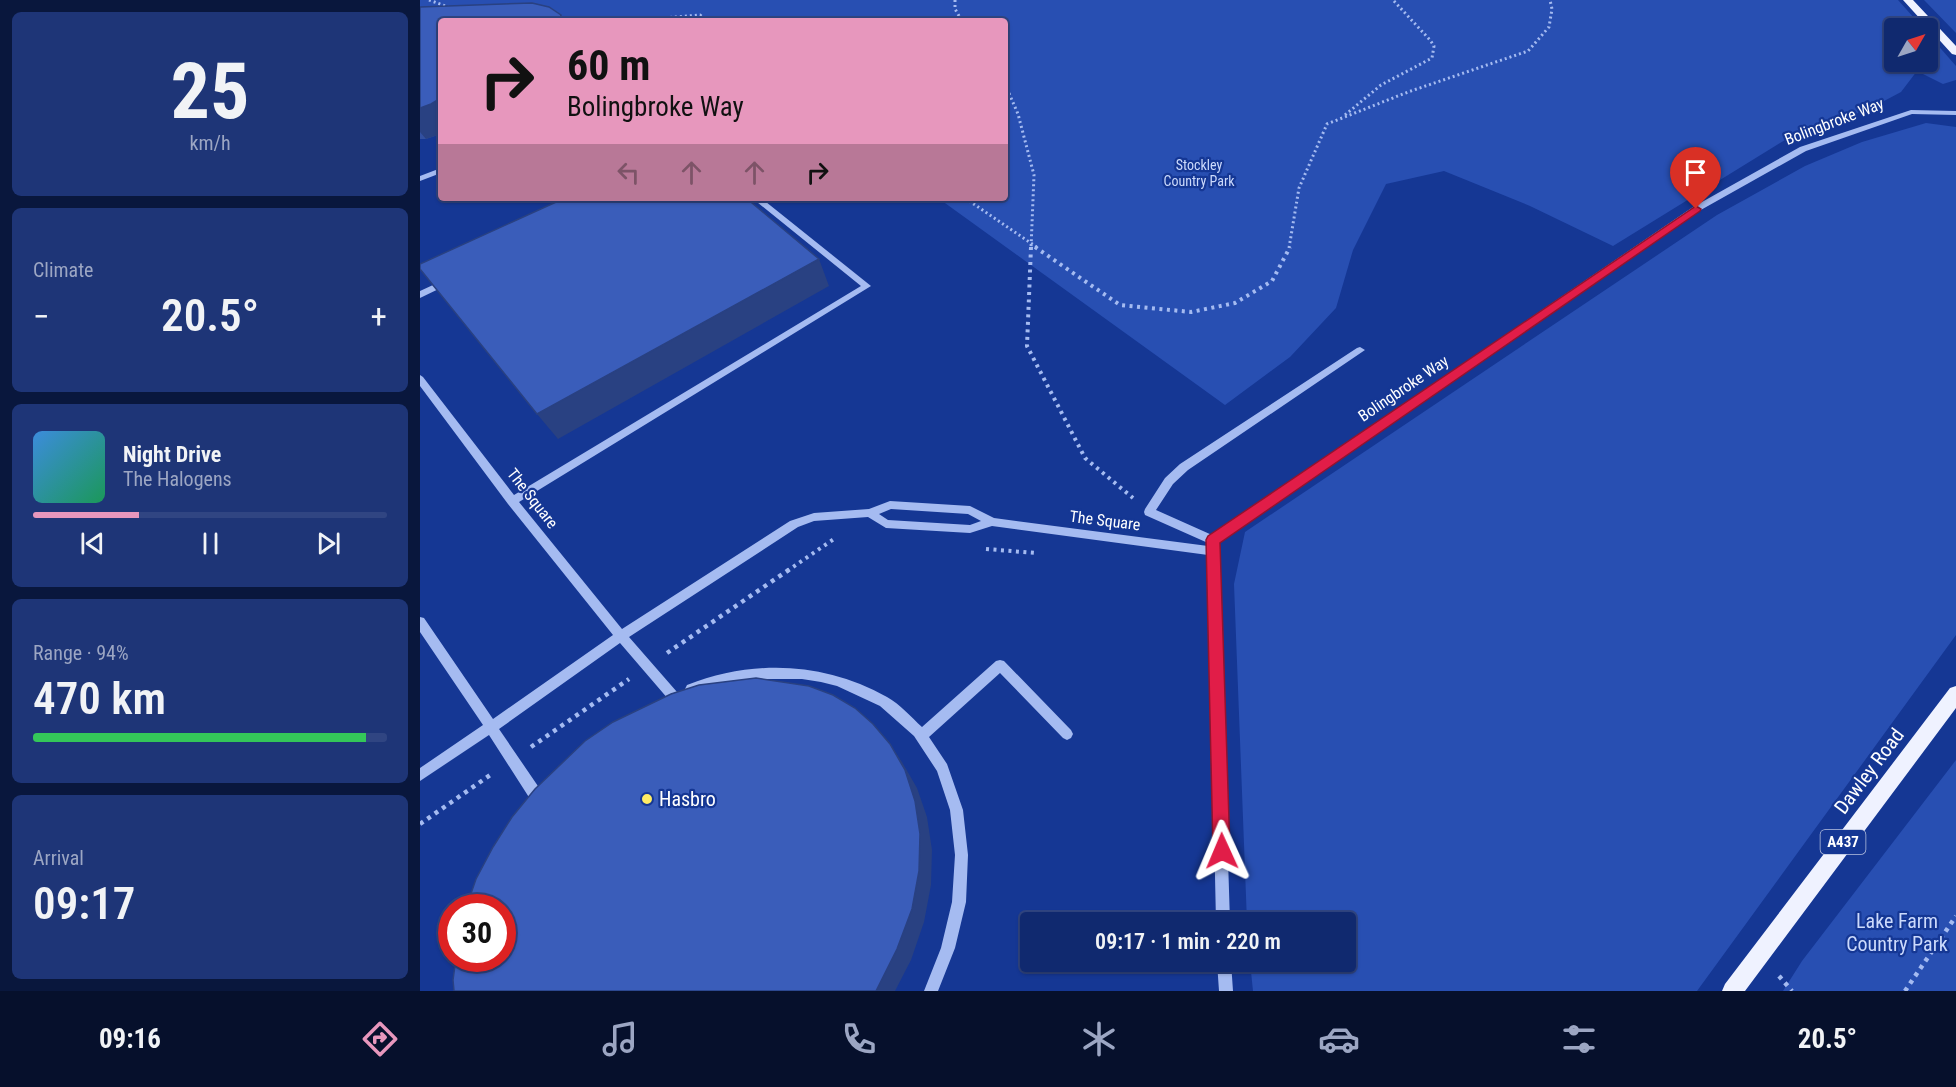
<!DOCTYPE html>
<html lang="en">
<head>
<meta charset="utf-8">
<style>
  body { margin:0; font-family:"Roboto Condensed",sans-serif; background:#1e3577; color:#f1f3f6; height:100vh; display:flex; flex-direction:column; font-size:22px; white-space:nowrap }
  * { box-sizing:border-box; margin:0 }
  p { font-size:20px; color:#9ca6c3 }
  .icon { flex:none; width:33px; height:33px; fill:none; stroke:currentColor; stroke-width:2; stroke-linecap:round; stroke-linejoin:round }
  .map { position:relative; flex:1; overflow:hidden }
  .panel { display:flex; flex-direction:column; gap:12px; padding:12px; background:#09173d; width:420px }
  .panel>* { flex:none }
  .guide { position:absolute; left:18px; top:18px; width:570px; height:183px; border-radius:6px; box-shadow:0 2px 4px #0004,0 0 0 2px #304582; background:#e797bd; color:#111; overflow:hidden }
  .needle { width:39px; rotate:51deg }
  .controls { position:absolute; left:1464px; top:18px; display:grid; gap:12px }
  .controls a { display:grid; place-items:center; width:54px; height:54px; border-radius:6px; background:#10296f; box-shadow:0 2px 4px #0004,0 0 0 2px #304582; font-size:30px }
  .speed { position:absolute; left:18px; top:894px; display:flex; gap:12px; font-size:30px; font-weight:700; text-align:center }
  .speed>* { display:grid; place-content:center; width:78px; height:78px; border-radius:50%; background:#10296f; box-shadow:0 2px 4px #0004,0 0 0 2px #304582; line-height:1 }
  .speed .limit { border:9px solid #d22; background:#fff; color:#111 }
  .pin { position:absolute; display:grid; place-items:center; width:51px; height:51px; color:#fff; margin:-62px -26px; border-radius:50% 50% 50% 0; rotate:-45deg; box-shadow:0 0 6px #0007 }
  .pin .icon { rotate:45deg }
  .me { position:absolute; width:66px; margin:-33px; rotate:359deg; stroke-linejoin:round; filter:drop-shadow(0 0 4px #0008) }
  .turn { display:flex; align-items:center; gap:21px; height:126px; padding:0 30px; font-size:27px }
  .turn .icon { width:78px; height:78px; stroke-width:2.5 }
  .turn b { display:block; font-size:42px; line-height:51px }
  .lanes { display:flex; align-items:center; height:57px; padding:0 30px; background:#0003; justify-content:center; gap:30px; direction:ltr }
  .lanes .off { opacity:.35 }
  .big { font-size:45px; font-weight:600; line-height:1.1 }
  .panel .card { flex:1; display:flex; flex-direction:column; justify-content:center; gap:9px; min-width:0; padding:0 21px; border-radius:9px; background:#1e3577 }
  .panel .dial { align-items:center; gap:0 }
  .dial b { font-size:78px; line-height:1 }
  .song { display:flex; align-items:center; gap:18px }
  .cover { width:72px; height:72px; border-radius:9px; background:linear-gradient(135deg,hsl(210 70% 55%),hsl(150 70% 35%)) }
  .played { height:6px; border-radius:3px; background:linear-gradient(90deg,#e797bd 30%,#304582 30%) }
  .keys { display:flex; justify-content:space-around; direction:ltr }
  .heat { display:flex; justify-content:space-between; align-items:center; font-size:33px; direction:ltr }
  .charge { height:9px; border-radius:4px; background:linear-gradient(90deg,#34c759 94%,#304582 0) }
  .trip { position:absolute; left:600px; top:912px; width:336px; height:60px; border-radius:6px; background:#10296f; box-shadow:0 2px 4px #0004,0 0 0 2px #304582; font-weight:600; line-height:60px; text-align:center }
  .tabs { display:flex; height:96px; justify-content:space-around; align-items:center; background:#06102c; color:#9ca6c3 }
  .tabs .icon { width:42px; height:42px }
  .tabs .on { color:#e797bd }
  .tabs b { font-size:27px; color:#f1f3f6 }
  main { display:flex; flex:1; min-height:0 }
  .map>svg:first-child { display:block }
  .green { fill:#284fb2 }
  .lines { fill:none; stroke-linecap:round; stroke-linejoin:round }
  .path-far2 { stroke:#a5bbf1; stroke-width:3; stroke-dasharray:2 3; stroke-linecap:butt }
  .path-far1 { stroke:#a5bbf1; stroke-width:4; stroke-dasharray:3 4.5; stroke-linecap:butt }
  .path { stroke:#a5bbf1; stroke-width:4.5; stroke-dasharray:4 5; stroke-linecap:butt }
  .minor { fill:#a5bbf1; fill-rule:evenodd }
  .major { fill:#eff2ff; fill-rule:evenodd }
  .wall { fill:#3250a0 }
  .shaded-wall { fill:#294182 }
  .building { fill:#3a5dba; stroke:#294182; stroke-width:1.5 }
  .route { fill:#e11d48; stroke:#92132f; stroke-width:1.5 }
  .poi-dot { fill:#ffec65; stroke:#153794; stroke-width:2 }
  .labels { text-anchor:middle; stroke-width:4.5; stroke-linejoin:round; paint-order:stroke }
  .far-park-label { font-size:14px; fill:#ccdafc; stroke:#153794 }
  .shield { fill:#153794; stroke:#b9c3df; stroke-width:1.5 }
  .shield-label { font-size:15px; font-weight:bold; fill:#fff }
  .street-label { font-size:16px; fill:#fff; stroke:#153794 }
  .near-street-label { font-size:20px; fill:#fff; stroke:#153794 }
  .near-poi-label { font-size:20px; fill:#fff; stroke:#153794; text-anchor:start }
  .near-park-label { font-size:20px; fill:#ccdafc; stroke:#153794 }
</style>
</head>
<body>
<main>
<section class="panel">
<div class="card dial"><b>25</b><p>km/h</p></div>
<div class="card"><p>Climate</p>
<div class="heat"><a>−</a><b class="big">20.5°</b><a>+</a></div>
</div>
<div class="card">
<div class="song"><i class="cover"></i><div><b>Night Drive</b><p>The Halogens</p></div></div>
<div class="played"></div>
<div class="keys"><svg class="icon" aria-label="previous" viewBox="0 0 24 24"><path d="M18 5L8 12l10 7zM5 5v14"/></svg><svg class="icon" aria-label="pause" viewBox="0 0 24 24"><path d="M8 5v14M16 5v14"/></svg><svg class="icon" aria-label="next" viewBox="0 0 24 24"><path d="M6 5l10 7-10 7zM19 5v14"/></svg></div>
</div>
<div class="card"><p>Range · 94%</p><b class="big">470 km</b><div class="charge"></div></div>
<div class="card"><p>Arrival</p><b class="big">09:17</b></div>
</section>
<div class="map">
<svg width="1536" height="991" viewBox="0 0 1536 991">
  <rect width="100%" height="100%" fill="#153794"/>
  <path class="green" d="M0,0h1478l25,28h-29v34h34v-28l28,32v14l-13,4 -26,-13 -16,21 -32,17 -84,31 -172,106 -83,-40 -86,-35 -58,13 -33,66 -17,58 -46,49 -65,48 -287,-207h67v-177h-564l-21,4z
    M1504,0h32v33z
    M1506,123l30,4v508l-259,356h-444l-3,-29h96v-40h-99l-13,-338 11,-52 472,-317 88,-49 57,-24z
    M1536,760v231h-173l19,-30z"/>
  <g class="lines">
    <path class="path-far2" d="M9,0l19,7
      M535,0v9l7,12
      M140,19h92l48,-4 8,6
      M585,84l13,30 16,61 -3,73
      M925,115l36,-30 51,-27 2,-12 -4,-6 -37,-40
      M545,198l73,50
      M869,248l10,-60 28,-64 81,-32 120,-41 21,-24 3,-18 -2,-9"/>
    <path class="path-far1" d="M611,247l-4,99 58,112 48,40
      M615,247l85,58 71,7 44,-9 37,-22 18,-34
      M566,549l50,4
      M367,571l47,-32"/>
    <path class="path" d="M247,653l123,-84
      M111,747l98,-68
      M0,824l73,-51
      M1359,976l13,15
      M1485,991l51,-75"/>
    <path class="minor" d="M1491,110l45,1v4l-44,-1 -106,37 -107,60 -481,331 12,380h-14l-8,-367 -216,-29 -22,7 -84,-5 -18,-11 -54,4 -16,6 -169,110 48,55 2,4 -2,4 -4,2 -4,-2 -49,-57 -121,86 43,63 1,5 -1,5 -5,1 -5,-1 -43,-67 -69,46v-13l63,-43 -63,-93v-15l4,1 69,101 120,-84 -105,-131 -88,-118v-11l3,2 91,118 347,-209 -109,-88h9l110,88 -352,216 103,127 168,-108 24,-8 55,-4 21,-8 80,5 24,12 214,28v-3l-63,-28 -1,-3 1,-3 20,-31 15,-14 177,-116 3,-1 5,3 -177,120 -15,14 -17,26 56,25 481,-328 107,-60zM471,509l77,5 13,7 -11,4 -82,-5 -9,-6z
      M21,168v5l-21,8v-5z
      M26,279l4,3 -1,2 -29,14v-7z
      M580,660l4,1 67,69 2,4 -2,4 -4,2 -4,-2 -63,-65 -71,64 18,27 16,46 5,45 -2,47 -11,46 -17,43h-14l17,-43 11,-46 3,-47 -5,-45 -13,-39 -23,-35 -34,-30 -43,-20 -16,-4 -19,-3h-37l-38,5 -36,11 -4,-2 -2,-4 2,-4c67,-26 137,-23 200,12 13,7 24,20 35,30l74,-66z
      M797,962h14l2,29h-14z"/>
    <path class="major" d="M1483,0h10l43,46v9l-4,-1z
      M1536,686v22l-211,283h-23l3,-7 225,-296z"/>
  </g>
  <path class="wall" d="M0,7l21,14v113l-15,5h-6z"/>
  <path class="shaded-wall" d="M141,15l3,6h-5z
    M21,98v36l-15,5 -6,-7v-24z
    M399,259l10,27 -271,153 -21,-25z
    M470,744l12,18 15,26 10,29 5,33 -1,35 -7,37 -13,38 -16,31h-19z"/>
  <path class="building" d="M112,3l17,4 12,8 -2,6h-118v77l-10,6 -11,4v-101z
    M145,198h181l73,61 -282,155 -117,-145v-5z
    M336,678l53,8 24,9 22,13 18,16 17,20 15,26 10,31 5,33 -1,37 -7,38 -15,40 -21,42h-422l-1,-11 3,-22h46v-50h-36l10,-29 17,-32 19,-30 23,-28 50,-48 28,-19 58,-28 28,-9z"/>
  <path class="route" d="M1276,206l5,3 -1,2 -480,332 10,308 -2,7 -6,2 -7,-2 -2,-7 -7,-311 2,-4z"/>
  <circle class="poi-dot" cx="227" cy="799" r="6"/>
  <g class="labels">
    <g class="far-park-label">
      <text x="779" y="170">Stockley<tspan x="779" dy="16">Country Park</tspan></text>
    </g>
    <rect class="shield" x="1400.5" y="830" width="45" height="24" rx="4.5"/>
    <g class="shield-label">
      <text x="1423" y="847">A437</text>
    </g>
    <g class="street-label">
      <text transform="translate(1414 121) rotate(-21)" y="6">Bolingbroke Way</text>
      <text transform="translate(983 388) rotate(-34)" y="6">Bolingbroke Way</text>
      <text transform="translate(113 498) rotate(52)" y="6">The Square</text>
      <text transform="translate(685 520) rotate(7)" y="6">The Square</text>
    </g>
    <g class="near-street-label">
      <text transform="translate(1449 771) rotate(-53)" y="7">Dawley Road</text>
    </g>
    <g class="near-poi-label">
      <text x="239" y="806">Hasbro</text>
    </g>
    <g class="near-park-label">
      <text x="1477" y="928">Lake Farm<tspan x="1477" dy="23">Country Park</tspan></text>
    </g>
  </g>
</svg>
<div class="controls">
<a><svg class="needle" viewBox="-14 -14 28 28"><path d="M0-13l5 13h-10z" fill="#e53935"/><path d="M0 13l5-13h-10z" fill="#9ca6c3"/></svg></a>
</div>
<div class="speed"><div class="limit">30</div></div>
<div class="pin" style="left:1276px;top:209px;background:#d93025"><svg class="icon" aria-label="arrive" viewBox="0 0 24 24"><path d="M6 21V4h12l-3 4 3 4H6"/></svg></div>
<svg class="me" style="left:802px;top:851px" viewBox="-20 -20 40 40"><path d="M0-17L14 15 0 8-14 15z" fill="#e11d48" stroke="#fff" stroke-width="4"/></svg>
<div class="trip">09:17 · 1 min · 220 m</div>
<div class="guide">
<div class="turn"><svg class="icon" aria-label="right" viewBox="0 0 24 24"><path d="M7 20v-9h11M14 6l5 5-5 5"/></svg><div><b>60 m</b>Bolingbroke Way</div></div>
<div class="lanes"><svg class="icon off" aria-label="left" viewBox="0 0 24 24"><path d="M17 20v-9H6M10 6l-5 5 5 5"/></svg><svg class="icon off" aria-label="ahead" viewBox="0 0 24 24"><path d="M12 20V5M6 11l6-6 6 6"/></svg><svg class="icon off" aria-label="ahead" viewBox="0 0 24 24"><path d="M12 20V5M6 11l6-6 6 6"/></svg><svg class="icon" aria-label="right" viewBox="0 0 24 24"><path d="M7 20v-9h11M14 6l5 5-5 5"/></svg></div>
</div>
</div>
</main>
<nav class="tabs">
<b>09:16</b>
<svg class="icon on" aria-label="directions" viewBox="0 0 24 24"><path d="M12 3l9 9-9 9-9-9zM9 14v-3h6M13 9l2 2-2 2"/></svg>
<svg class="icon" aria-label="music" viewBox="0 0 24 24"><path d="M9 18V5l10-2v13"/><circle cx="6" cy="18" r="3"/><circle cx="16" cy="16" r="3"/></svg>
<svg class="icon" aria-label="phone" viewBox="0 0 24 24"><path d="M5 4h4l2 5-3 2q2 4 5 5l2-3 5 2v4C11 20 4 13 5 4z"/></svg>
<svg class="icon" aria-label="climate" viewBox="0 0 24 24"><path d="M12 3v18M4 7l16 10M4 17L20 7"/></svg>
<svg class="icon" aria-label="car" viewBox="0 0 24 24"><path d="M5 17H2v-5l4-1 3-4h7l3 4 3 1v5h-3M9 17h6M6 11h13"/><circle cx="7" cy="17" r="2"/><circle cx="17" cy="17" r="2"/></svg>
<svg class="icon" aria-label="filters" viewBox="0 0 24 24"><path d="M4 7h16M4 17h16"/><circle cx="9" cy="7" r="2"/><circle cx="15" cy="17" r="2"/></svg>
<b>20.5°</b>
</nav>
</body>
</html>
